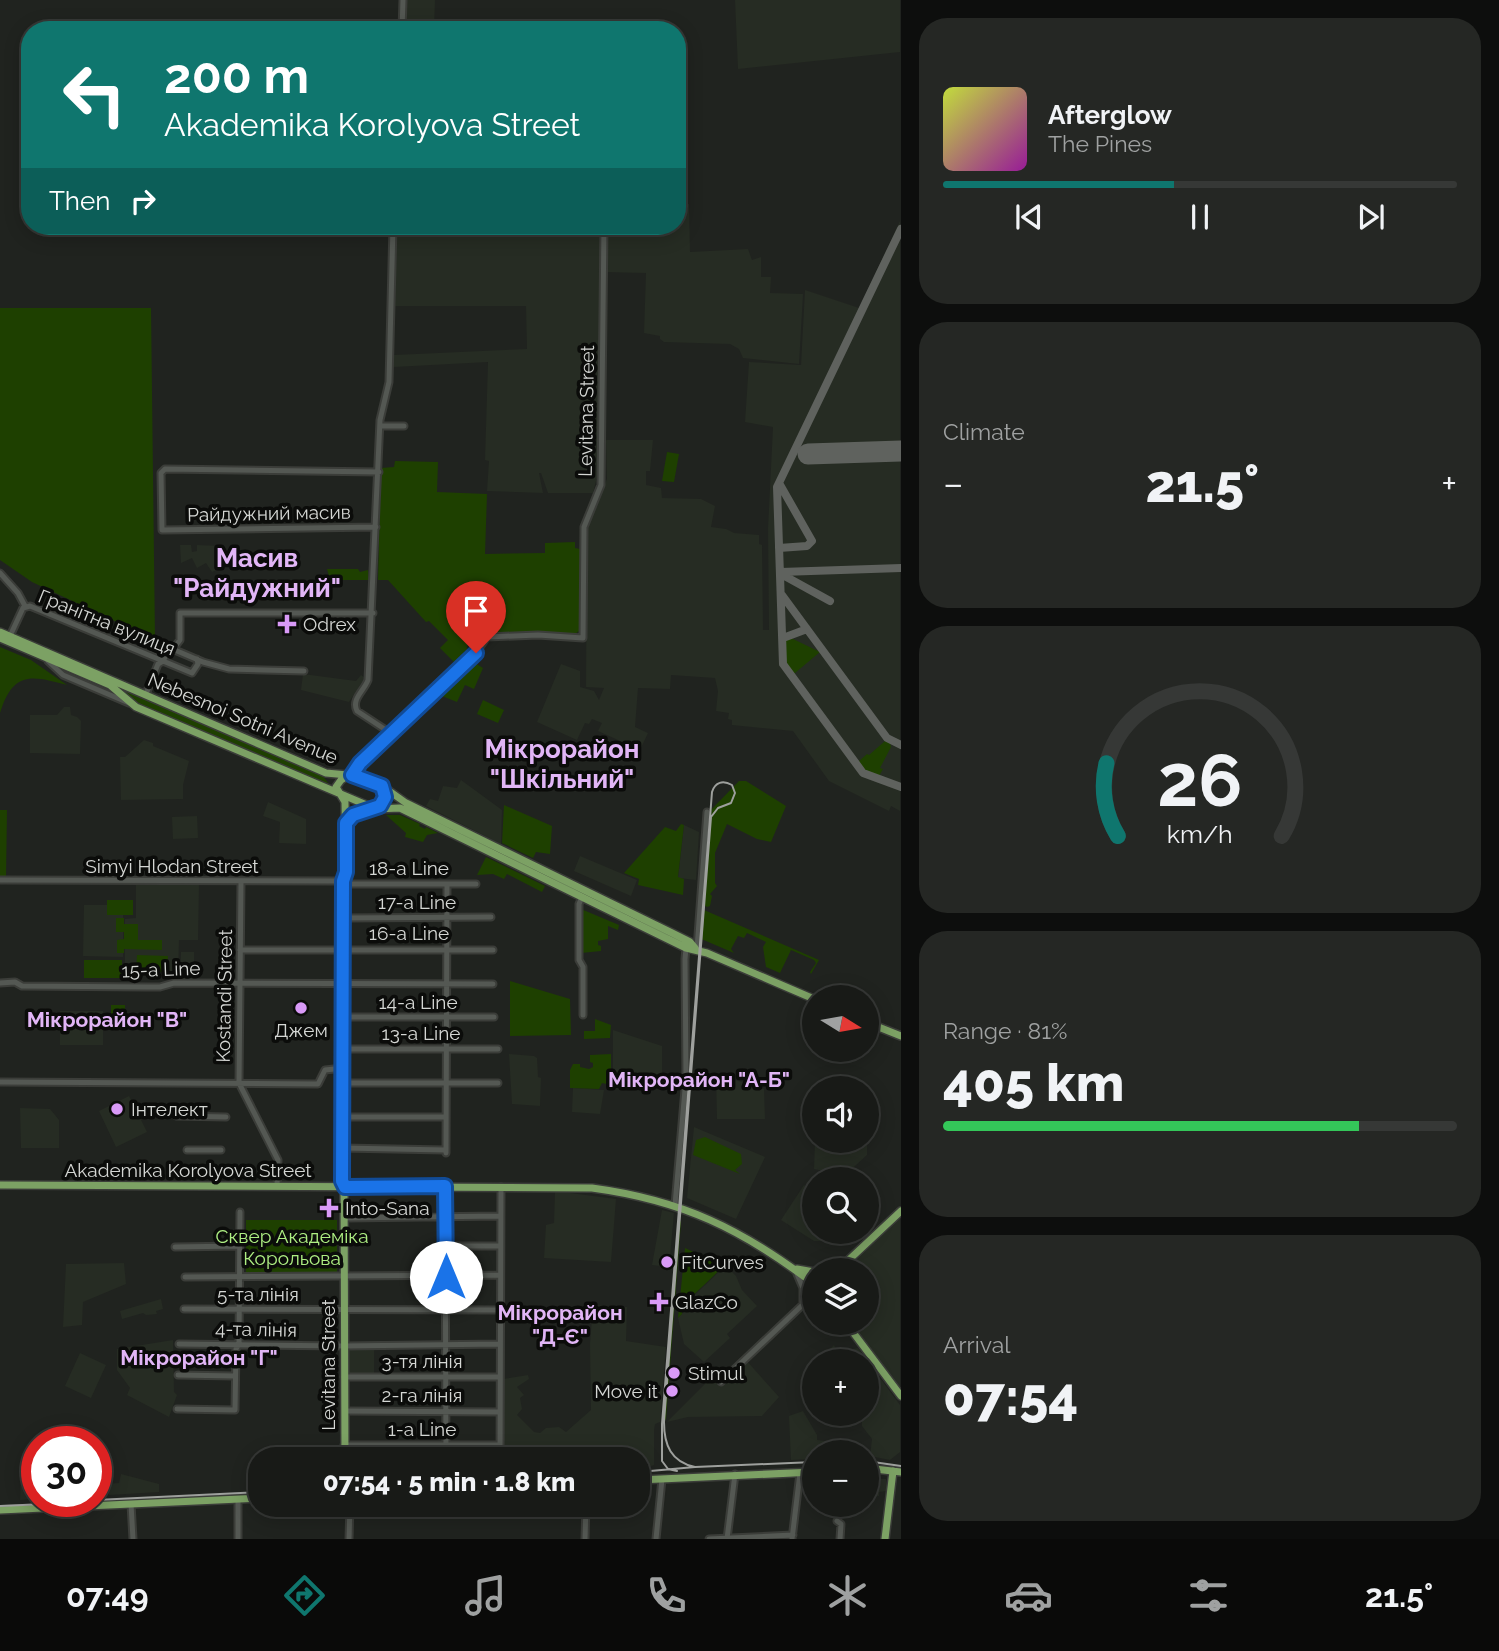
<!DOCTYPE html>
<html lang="en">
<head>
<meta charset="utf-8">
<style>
  body { margin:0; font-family:Raleway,sans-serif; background:#252724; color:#f1f3f6; height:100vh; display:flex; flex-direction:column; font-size:26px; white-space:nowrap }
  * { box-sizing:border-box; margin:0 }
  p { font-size:23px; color:#9fa1a1 }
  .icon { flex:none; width:38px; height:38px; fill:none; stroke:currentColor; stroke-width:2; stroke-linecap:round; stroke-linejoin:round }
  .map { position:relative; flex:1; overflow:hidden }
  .sheet { display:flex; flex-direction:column; gap:18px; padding:18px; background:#0d0e0d; width:598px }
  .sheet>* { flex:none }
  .hud { position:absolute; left:21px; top:21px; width:665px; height:214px; border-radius:28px; box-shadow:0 4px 18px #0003,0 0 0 2px #363836; background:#0f766e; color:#fff; overflow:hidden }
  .needle { width:46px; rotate:101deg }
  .fabs { position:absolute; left:802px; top:985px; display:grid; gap:14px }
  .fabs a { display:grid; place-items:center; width:77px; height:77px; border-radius:50%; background:#181a17; box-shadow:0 4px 18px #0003,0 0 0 2px #363836; font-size:35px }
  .speed { position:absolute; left:21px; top:1426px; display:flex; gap:14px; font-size:35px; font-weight:700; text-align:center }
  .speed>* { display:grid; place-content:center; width:91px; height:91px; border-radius:50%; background:#181a17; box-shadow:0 4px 18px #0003,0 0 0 2px #363836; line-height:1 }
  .speed .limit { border:10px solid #d22; background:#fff; color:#111 }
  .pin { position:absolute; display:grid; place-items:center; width:60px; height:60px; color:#fff; margin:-72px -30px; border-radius:50% 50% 50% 0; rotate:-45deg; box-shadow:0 0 7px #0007 }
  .pin .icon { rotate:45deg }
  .me { position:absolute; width:77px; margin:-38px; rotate:0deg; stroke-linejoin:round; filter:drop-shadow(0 0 5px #0008) }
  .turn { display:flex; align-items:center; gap:24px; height:147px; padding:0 28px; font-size:32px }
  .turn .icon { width:91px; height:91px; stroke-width:2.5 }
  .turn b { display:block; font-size:49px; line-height:60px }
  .then { display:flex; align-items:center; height:66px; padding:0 28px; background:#0003; gap:14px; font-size:26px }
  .big { font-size:52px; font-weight:800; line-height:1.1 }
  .sheet .tile { flex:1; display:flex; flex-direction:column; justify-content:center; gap:10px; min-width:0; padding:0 24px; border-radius:28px; background:#252724 }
  .sheet .dial { align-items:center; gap:0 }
  .dial svg { height:182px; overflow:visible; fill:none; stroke:#363836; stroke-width:7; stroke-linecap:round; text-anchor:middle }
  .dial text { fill:#f1f3f6; stroke:none }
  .song { display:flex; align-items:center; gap:21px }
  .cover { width:84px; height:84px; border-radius:10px; background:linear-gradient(135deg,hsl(70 70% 55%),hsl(300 70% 35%)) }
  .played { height:7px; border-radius:4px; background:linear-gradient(90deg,#0f766e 45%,#363836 45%) }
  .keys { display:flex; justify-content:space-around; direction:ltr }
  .heat { display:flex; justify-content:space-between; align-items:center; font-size:38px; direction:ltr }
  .charge { height:10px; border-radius:5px; background:linear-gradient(90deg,#34c759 81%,#363836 0) }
  .trip { position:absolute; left:248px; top:1447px; width:402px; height:70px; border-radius:28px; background:#181a17; box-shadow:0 4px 18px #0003,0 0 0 2px #363836; font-weight:800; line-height:70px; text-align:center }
  .dock { display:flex; height:112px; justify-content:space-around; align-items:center; background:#0a0a09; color:#9fa1a1 }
  .dock .icon { width:49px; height:49px }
  .dock .selected { color:#0f766e }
  .dock b { font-size:32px; color:#f1f3f6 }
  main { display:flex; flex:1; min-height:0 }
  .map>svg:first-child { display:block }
  .built { fill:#262c23 }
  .green { fill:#1e4000 }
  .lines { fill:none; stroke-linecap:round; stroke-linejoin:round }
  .taxiway { stroke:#5f625e; stroke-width:8 }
  .runway { stroke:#5f625e; stroke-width:21 }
  .minor-casing { stroke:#3b3d39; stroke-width:9 }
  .major-casing { stroke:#3b3d39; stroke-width:10 }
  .minor { stroke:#545853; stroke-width:5 }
  .major { stroke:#7ca164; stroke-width:7 }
  .tram { stroke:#9ea09d; stroke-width:2 }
  .route-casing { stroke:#114b97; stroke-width:18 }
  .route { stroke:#1a73e8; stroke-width:12 }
  .poi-dot { fill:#d99af7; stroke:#0b0c0a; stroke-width:2.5 }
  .labels { text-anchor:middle; stroke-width:7; stroke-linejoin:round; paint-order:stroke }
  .street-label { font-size:19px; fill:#d5d7d4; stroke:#0b0c0a }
  .poi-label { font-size:19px; fill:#d5d7d4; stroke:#0b0c0a; text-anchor:start }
  .park-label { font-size:19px; fill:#aeef83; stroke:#0b0c0a }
  .neighbourhood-label { font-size:21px; font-weight:bold; fill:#e1b5f6; stroke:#0b0c0a }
  .district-label { font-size:26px; font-weight:bold; fill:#e1b5f6; stroke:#0b0c0a }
</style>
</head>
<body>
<main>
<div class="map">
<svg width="901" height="1539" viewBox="0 0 901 1539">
  <rect width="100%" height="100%" fill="#20231f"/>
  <path class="built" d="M404,0h31l-1,30h-31z
    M735,0h165v52l-162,17z
    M677,203l12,1 1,48 58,-3 4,11 9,-3v20h10l-1,16 33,1 -4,70 -56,-6 -4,-9 -9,-5 -66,-2 -4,-3v-3l-16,-3 2,-60 -43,-1 -5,201 -5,20h-45l-7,-20h-2l4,20 -56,-2 2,-30 -4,-1 3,-98 -94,5v-12l133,-6 -1,-43h-131l2,-80h280z
    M900,221v590l-9,-5 -2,5 -60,-30 -36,-50 -61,-6v-5l-4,-1 1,-6 -13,-2 2,-20 -3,-13 -44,-3 -1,14 -32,-1 -3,39 13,6 -8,17 -42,-19 4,-8 -10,-4 -3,5 -4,-1 -8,17 -40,-18 24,-58 19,7v16l14,4 5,9 5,-12 -18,-1 1,-160 20,-48 -1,-39h47l-3,31h-4v14l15,3 1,10 39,1 14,7 -4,21 15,2 8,4 25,2v9l3,1 1,85h6l-1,-101 5,-102 -28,-5 4,-60 52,3 4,-75 54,18z
    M180,545h11l1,7 5,-1v-6l23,1 9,11 -11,7 3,4 -9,4 -6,-9 -9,5 -5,-10 -11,5z
    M303,674l53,7 5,-6 4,3 -16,24 -48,-12z
    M64,707h6l1,8 6,2 4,4 -1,33 -50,-1v-38h27z
    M144,740l9,3v3l36,15 -6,24v14l-62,1 -1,-43h5z
    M461,780l41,30 -1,34 -75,-38 4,-7 8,2 5,-15 14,2z
    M268,802l38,17v25l-27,-1 1,-21 -17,-6z
    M197,816l1,22 -25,1 -1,-22z
    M684,825l15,7 -3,48 -18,-2z
    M580,856l57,24 -6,16 -57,-25z
    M136,885h63l-1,55h-19l-1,35h-53v-56l11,-1z
    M84,905h39v52l-40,-1z
    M181,952h13v28h-14z
    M60,1011h43v34h-43z
    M613,1030l49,16v32l-49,-1z
    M509,1054l25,2 3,2 1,19 3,1 -1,28 -28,-2z
    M716,1074l48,15 1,30h-48z
    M573,1088l31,2 -4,24 -28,-2z
    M129,1096l18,36 -31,15 -17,-36z
    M20,1108l30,1 9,11v28h-38z
    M694,1127l71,30 -29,62 -49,-21z
    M867,1134v21l-22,20 -31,-6 1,-28h51z
    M804,1185l10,6v41h17l-8,9h-9l-33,-21z
    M555,1191l61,8 -5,63 -67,-4 2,-33 8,-2z
    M662,1210l12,3 -5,54 -17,-2z
    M900,1217v174l-47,-68h13v-53h-20z
    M124,1263l2,21 -43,18 -1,23 -19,2 3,-63z
    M723,1268l3,4 3,-3 7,7 6,14 15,16 -30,28 3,4 -26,24 -20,-18 -6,-26 4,-4 1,-8z
    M161,1299l2,10 -7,2 1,3 -11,1 -3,-2 -21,6 -2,-8z
    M593,1305l34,2 -1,34 40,6 -6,75 -5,2 -1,6v35l-15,5v-10l-136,-1v-80l25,-4 1,4 -12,8 7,8 -4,3 2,11 -5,6 17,17 6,1 6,-5 13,-1 7,5 25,-22 -1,-66z
    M173,1340l1,52 3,3 -8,22 -42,-22 3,-7 -13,-18v-21z
    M834,1345l5,11 8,-6 11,-2 42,57v47l-10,8 -20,-4 2,-17 -10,-13v-7l-3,-5h7v-52l-29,-1 -8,-11z
    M348,1347h26v26h-26z
    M80,1353l26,12 -15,33 -26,-12z
    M746,1360l33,37 -17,19 -74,1 -21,5 46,-46 7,7z
    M803,1411l14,24v5l8,1v11h-11v7l-23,1 -2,-44z
    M21,1473l10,2 1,9 5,1v14l-17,1z
    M121,1474l38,10v8l-50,3 -2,-11 12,-1z
    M866,1478l20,1v12l-7,1v4h-12l-1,7z"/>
  <path class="green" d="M0,308h151l4,332 -123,-58 -32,-22z
    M667,452l12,2 -5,28 -12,-1z
    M395,461l43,1 -1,30 50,2 -2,60 60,-1v-10l30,-1v6l5,1 -1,82 -4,3 -91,-1 -10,-3 -7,7v12l-13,13 -14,-14 8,-8 -19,-19 -3,1 -38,-42h-10l3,-112 13,-1z
    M327,569h31l2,3 8,-2 1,10h-39z
    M791,638l29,14 -25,21h-3l-6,-12 -1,-21z
    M0,647l31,13 36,25c-36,-10 -54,-14 -67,28z
    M38,651l285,125 8,11 -196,-84 -23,-18z
    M475,663l8,5 -9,21 -9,-4 -8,17 -15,-6z
    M483,700l21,10 -6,13 -21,-9z
    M885,741l5,2 1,4 -11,21 3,1 -4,7 -14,-5 -7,-9 9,-8 2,1z
    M739,781h7l40,25 -15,36 -14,-3 -30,-15 -12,29v30l2,3 -7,8 2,2 -2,10 -3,1 -5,-3 7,-92z
    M504,805l48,21 -2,28 -14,-2 -3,6 -31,-15z
    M0,810h7l-1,67h-6z
    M386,815h14l20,9 -1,2 6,3 1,-2 12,6 -11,2 -4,7 -18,-5 1,-4z
    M681,824l3,1 -6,52 6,2 -1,16 -45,-10 1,-6 -15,-6 41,-46 11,4z
    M486,857l59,29 -3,6 -35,-18 -3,5 -11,-5 -16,1z
    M107,900h26v15h-26z
    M581,909l38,16 -1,5 -10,-4v13l-10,2v4l3,1v5l-20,2z
    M704,910l115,50 -8,14 -1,-2 6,-9 -2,-3 -23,-10 -11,23 -14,-6 -3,-20 3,-5 -19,-9 -3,5 -6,-2 -7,13 3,4 -35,-15 2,-27z
    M116,918h8v6h14v16h24v10l-38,-1v4h-7v-13l7,-1v-7h-8z
    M137,955l31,1 -1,16h-31z
    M84,960h38v18h-38z
    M510,981l60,18 1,36 -61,1z
    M111,1005h14v22h-14z
    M595,1019l16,6 -1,13 -26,1v-8h11z
    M611,1054v31l-9,-2 -3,6 -29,-1v-18l3,-6h7v3l9,2 4,-2v-4l-3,-1v-7z
    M705,1137l36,17 1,10 -7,6 5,4 -47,-19 3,-15z
    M678,1218l3,4 -15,197 -4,4z
    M246,1220h91v54l-91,1z
    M685,1248l39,18 -41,39 -1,9 -4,4z"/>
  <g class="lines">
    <path class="taxiway" d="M901,229l-124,258 6,177 80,109 38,14
      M779,548l28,-2 5,-5 -33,-58
      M781,572l120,-4
      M781,574l49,27
      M782,595l105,143 14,7
      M783,638l24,-9"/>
    <path class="runway" d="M808,454l93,-3"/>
    <g class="minor-casing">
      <path id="minor" d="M402,30l1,-30
        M380,426h24
        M376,527l-214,3 -1,-57 4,-4 214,3
        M0,573l18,20 7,13
        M10,636l13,-28 7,-2 162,67 6,-9 -1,-5
        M173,649l7,-9v-27h193
        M48,661l15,14 66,28
        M146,694l12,-30 5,-3 7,-13 33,14 26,7 75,2
        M392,734l-35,-23c-6,-12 7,-20 11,-31l12,-260 9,-38 4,-156
        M352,775l8,-12 116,-110 11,-16 51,-2 45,3 1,-111 17,-42 3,-259
        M0,880l338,1 10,3h128
        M241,882l-2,201 39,77 -1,25
        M582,897l-3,7v56l4,7v48
        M343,918l148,-1
        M697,949l10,-137
        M240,950h253
        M0,983l15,-1 7,4 125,1h13l14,-4 319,1
        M343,1017h151
        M343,1049h155
        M0,1082l318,2 7,-14 18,-2
        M343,1083h155
        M176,1116l50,1
        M343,1117h102
        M343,1148l102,2
        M187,1150h34
        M446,1153l1,-269
        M445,1186l1,274
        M675,1205l11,-127 -1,-119 1,-11
        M344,1218l156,-2
        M446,1246h54
        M175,1247l64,-1
        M797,1274l6,14v17
        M185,1277l315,-2
        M184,1309l316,1
        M179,1344l165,2 156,-2
        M178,1375l57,1
        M344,1377h156
        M721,1382l93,-88
        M177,1409l58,1 1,-61 3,-5 1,-132
        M345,1411l155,1
        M344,1445h156
        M500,1460l1,-273
        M131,1504l2,35
        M837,1521l4,3 -1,15
        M238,1539v-40
        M349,1539l1,-34
        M585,1539l1,-34
        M656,1539l6,-60
        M709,1539l84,-4
        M727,1539l8,-65
        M792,1539l8,-66"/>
    </g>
    <g class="major-casing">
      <path id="major" d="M0,632l326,141 32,3 27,12 21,15 266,130 18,9 5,6
        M0,638l110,47 26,22 240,102 24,-1 286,140 21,5 107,46
        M346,823l7,-8 27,-9 5,-9 -3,-10
        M866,1022l35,14
        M0,1185l592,3c90,12 150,41 222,96
        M797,1269l17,3
        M838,1270l63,-59
        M846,1323l55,73
        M345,1460l-2,-559 3,-29 -1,-70 -9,-15 5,-7 6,-4
        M866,1468l35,4
        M639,1480l175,-8
        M0,1510l261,-12
        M885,1539l8,-68"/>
    </g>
    <use href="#minor" class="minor"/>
    <use href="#major" class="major"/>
    <path class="tram" d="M866,1461l35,5
      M677,1471l-9,-2 -6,-8v-37l50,-632c3,-10 11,-12 20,-7l3,8 -4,10 -13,5 -7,9 -47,605c0,23 7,40 31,45
      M639,1472l56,-5 119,-5
      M96,1500l165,-8
      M0,1506l91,-4"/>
  </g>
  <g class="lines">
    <g class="route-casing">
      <path id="route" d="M446,1277l-1,-91 -100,1 -3,-6 1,-300 3,-9v-49l7,-8 27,-9 5,-9 -3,-11 -30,-11 8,-12 116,-110"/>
    </g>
    <use href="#route" class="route"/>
  </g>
  <g class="poi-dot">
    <path d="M283.5 613.5h7v7h7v7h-7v7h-7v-7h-7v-7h7z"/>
    <circle cx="301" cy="1008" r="7"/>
    <circle cx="117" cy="1109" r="7"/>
    <path d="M325.5 1197.5h7v7h7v7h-7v7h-7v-7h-7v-7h7z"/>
    <circle cx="667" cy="1262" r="7"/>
    <path d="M655.5 1291.5h7v7h7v7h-7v7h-7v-7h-7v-7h7z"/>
    <circle cx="674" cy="1373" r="7"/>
    <circle cx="672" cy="1391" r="7"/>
  </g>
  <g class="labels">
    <g class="street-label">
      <text transform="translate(586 411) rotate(-89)" y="7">Levitana Street</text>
      <text transform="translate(269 513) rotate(-1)" y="7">Райдужний масив</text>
      <text transform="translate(107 622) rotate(22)" y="7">Гранітна вулиця</text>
      <text transform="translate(243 718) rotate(23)" y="7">Nebesnoi Sotni Avenue</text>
      <text x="172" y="873">Simyi Hlodan Street</text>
      <text x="409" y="875">18-a Line</text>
      <text x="417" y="909">17-a Line</text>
      <text x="409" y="940">16-a Line</text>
      <text transform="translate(161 969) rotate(-2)" y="7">15-a Line</text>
      <text transform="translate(224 996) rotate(-89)" y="7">Kostandi Street</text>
      <text x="418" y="1009">14-a Line</text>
      <text x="421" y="1040">13-a Line</text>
      <text x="188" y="1177">Akademika Korolyova Street</text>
      <text x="258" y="1301">5-та лінія</text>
      <text transform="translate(256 1329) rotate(1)" y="7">4-та лінія</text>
      <text x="422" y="1368">3-тя лінія</text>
      <text transform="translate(328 1365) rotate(-90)" y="7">Levitana Street</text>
      <text x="422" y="1402">2-га лінія</text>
      <text x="422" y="1436">1-a Line</text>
    </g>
    <g class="poi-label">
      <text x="303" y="631">Odrex</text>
      <text x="301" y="1037" text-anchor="middle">Джем</text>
      <text x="131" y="1116">Інтелект</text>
      <text x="345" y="1215">Into-Sana</text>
      <text x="681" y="1269">FitCurves</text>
      <text x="675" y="1309">GlazCo</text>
      <text x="688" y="1380">Stimul</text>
      <text x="658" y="1398" text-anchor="end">Move it</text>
    </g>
    <g class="park-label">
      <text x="292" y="1243">Сквер Академіка<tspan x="292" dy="22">Корольова</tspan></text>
    </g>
    <g class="neighbourhood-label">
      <text x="107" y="1027">Мікрорайон "В"</text>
      <text x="699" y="1087">Мікрорайон "А-Б"</text>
      <text x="560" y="1320">Мікрорайон<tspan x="560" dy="24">"Д-Є"</tspan></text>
      <text x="199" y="1365">Мікрорайон "Г"</text>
    </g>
    <g class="district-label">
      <text x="257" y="567">Масив<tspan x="257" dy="30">"Райдужний"</tspan></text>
      <text x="562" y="758">Мікрорайон<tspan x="562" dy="30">"Шкільний"</tspan></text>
    </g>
  </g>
</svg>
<div class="fabs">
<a><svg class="needle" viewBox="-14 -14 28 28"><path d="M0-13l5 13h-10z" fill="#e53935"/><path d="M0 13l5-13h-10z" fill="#9fa1a1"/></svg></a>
<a><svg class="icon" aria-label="sound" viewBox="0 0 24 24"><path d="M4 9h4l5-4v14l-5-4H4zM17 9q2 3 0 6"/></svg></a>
<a><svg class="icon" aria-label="search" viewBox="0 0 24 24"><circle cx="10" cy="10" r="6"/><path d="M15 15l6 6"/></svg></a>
<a><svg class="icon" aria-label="layers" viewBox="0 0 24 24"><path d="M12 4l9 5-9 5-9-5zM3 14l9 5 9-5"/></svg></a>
<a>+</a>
<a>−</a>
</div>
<div class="speed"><div class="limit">30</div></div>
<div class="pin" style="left:476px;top:653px;background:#d93025"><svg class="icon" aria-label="arrive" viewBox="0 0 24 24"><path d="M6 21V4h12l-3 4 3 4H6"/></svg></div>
<svg class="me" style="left:446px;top:1277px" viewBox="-20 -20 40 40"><circle r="19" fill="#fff"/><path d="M0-13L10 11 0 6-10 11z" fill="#1a73e8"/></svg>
<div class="trip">07:54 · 5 min · 1.8 km</div>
<div class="hud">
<div class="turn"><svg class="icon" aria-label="left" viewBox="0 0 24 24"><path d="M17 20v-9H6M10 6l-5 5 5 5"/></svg><div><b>200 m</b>Akademika Korolyova Street</div></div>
<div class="then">Then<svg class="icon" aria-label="right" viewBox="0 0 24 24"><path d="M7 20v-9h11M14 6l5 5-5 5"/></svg></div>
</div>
</div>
<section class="sheet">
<div class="tile">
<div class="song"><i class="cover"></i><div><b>Afterglow</b><p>The Pines</p></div></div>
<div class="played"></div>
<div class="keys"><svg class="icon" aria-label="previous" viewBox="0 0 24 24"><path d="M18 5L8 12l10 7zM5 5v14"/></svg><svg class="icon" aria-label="pause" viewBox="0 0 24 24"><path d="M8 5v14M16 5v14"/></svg><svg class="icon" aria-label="next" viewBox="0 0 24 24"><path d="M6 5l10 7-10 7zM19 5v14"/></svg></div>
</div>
<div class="tile"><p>Climate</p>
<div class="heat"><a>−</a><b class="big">21.5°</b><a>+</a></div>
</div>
<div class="tile dial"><svg viewBox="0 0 100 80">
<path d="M14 69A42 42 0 1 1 86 69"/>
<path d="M14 69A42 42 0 0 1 9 37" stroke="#0f766e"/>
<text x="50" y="56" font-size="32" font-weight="700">26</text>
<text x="50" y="72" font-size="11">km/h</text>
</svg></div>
<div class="tile"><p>Range · 81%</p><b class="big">405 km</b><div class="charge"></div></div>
<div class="tile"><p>Arrival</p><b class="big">07:54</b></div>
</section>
</main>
<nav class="dock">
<b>07:49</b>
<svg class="icon selected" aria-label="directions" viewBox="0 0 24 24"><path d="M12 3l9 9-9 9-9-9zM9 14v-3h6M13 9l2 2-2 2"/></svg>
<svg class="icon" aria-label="music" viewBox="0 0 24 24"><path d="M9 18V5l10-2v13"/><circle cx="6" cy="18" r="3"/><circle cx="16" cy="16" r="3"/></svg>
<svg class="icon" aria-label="phone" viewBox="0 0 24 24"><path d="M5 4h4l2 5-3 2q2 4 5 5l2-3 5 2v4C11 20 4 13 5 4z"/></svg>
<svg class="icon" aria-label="climate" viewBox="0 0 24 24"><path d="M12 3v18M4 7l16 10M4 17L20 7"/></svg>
<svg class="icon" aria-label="car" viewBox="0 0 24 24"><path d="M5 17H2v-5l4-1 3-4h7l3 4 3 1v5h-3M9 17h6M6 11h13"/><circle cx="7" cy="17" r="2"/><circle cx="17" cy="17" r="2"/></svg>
<svg class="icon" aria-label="filters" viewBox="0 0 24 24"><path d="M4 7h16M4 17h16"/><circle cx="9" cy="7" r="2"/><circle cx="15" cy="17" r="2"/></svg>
<b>21.5°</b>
</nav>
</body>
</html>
